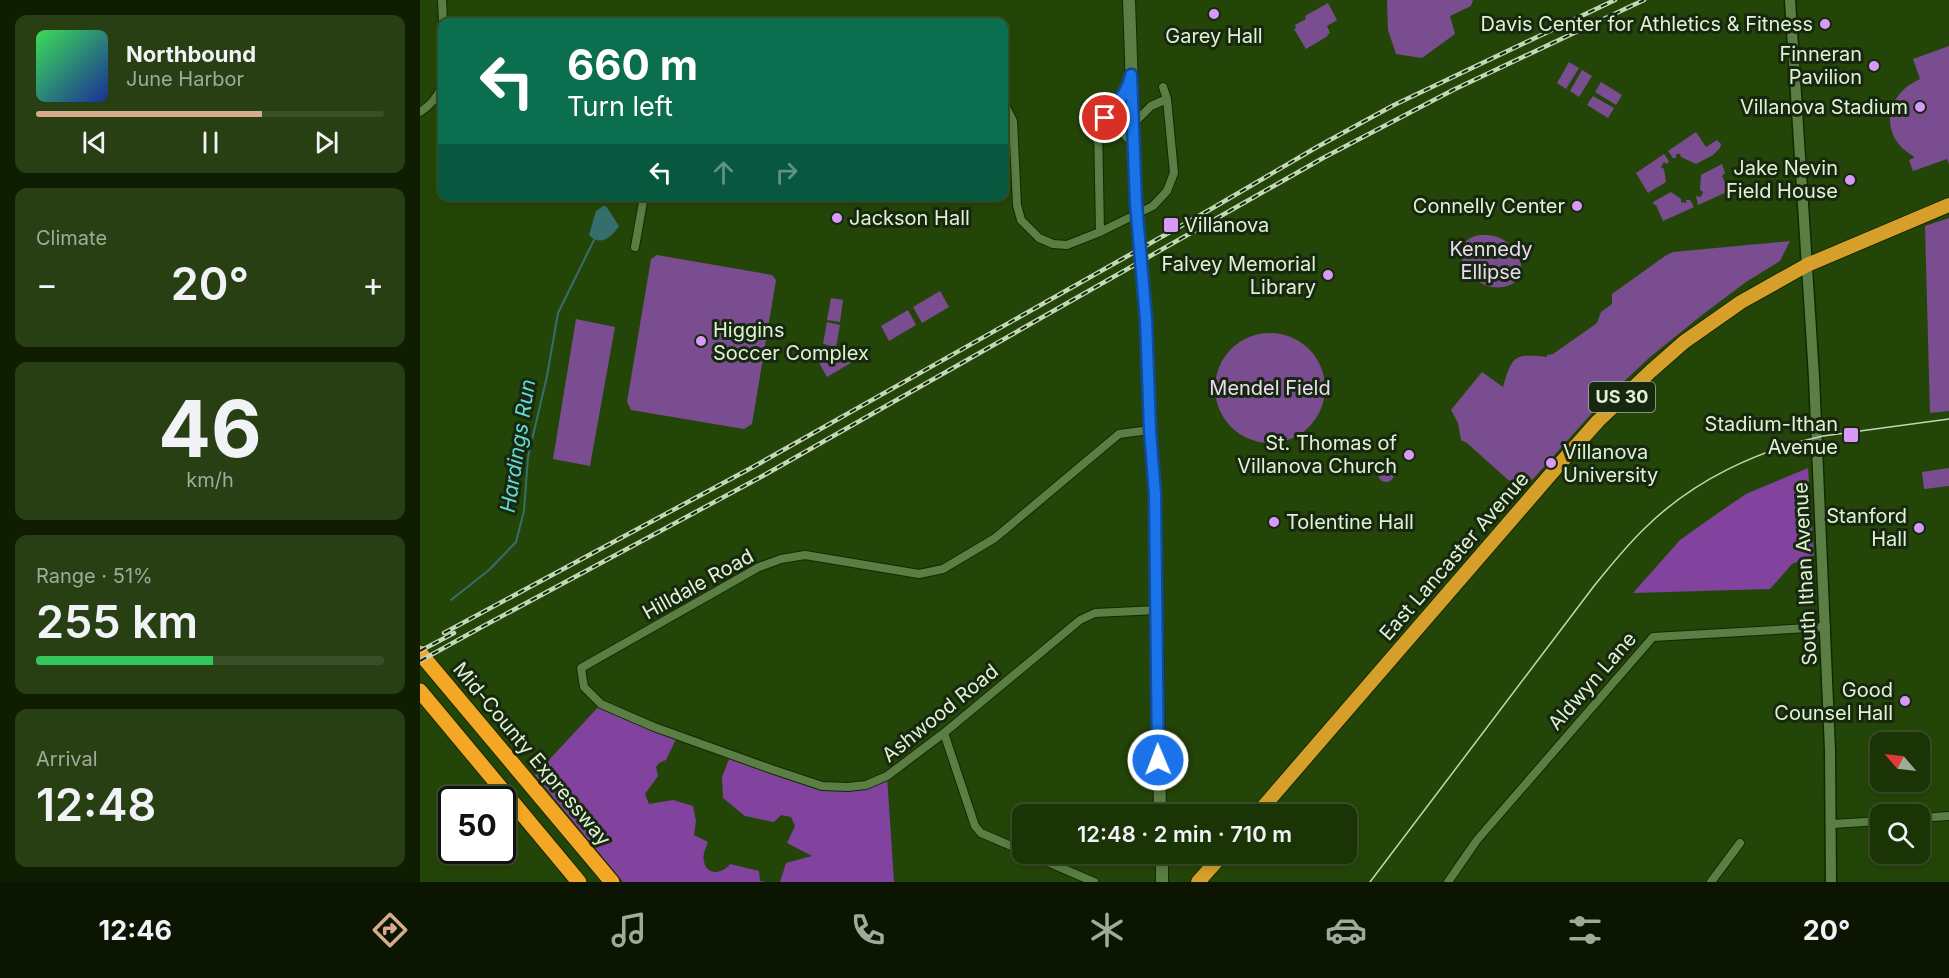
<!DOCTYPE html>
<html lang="en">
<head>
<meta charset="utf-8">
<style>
  body { margin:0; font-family:Inter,sans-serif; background:#283f14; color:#f1f3f6; height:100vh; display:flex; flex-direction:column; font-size:22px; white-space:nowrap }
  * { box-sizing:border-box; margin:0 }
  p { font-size:20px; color:#a0aa9b }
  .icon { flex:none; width:33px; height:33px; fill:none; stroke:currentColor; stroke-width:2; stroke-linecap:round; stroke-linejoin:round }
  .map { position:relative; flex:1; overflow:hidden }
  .details { display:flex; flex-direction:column; gap:15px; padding:15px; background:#0f1d03; width:420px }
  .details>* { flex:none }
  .top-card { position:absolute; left:18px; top:18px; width:570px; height:183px; border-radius:12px; box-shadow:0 3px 9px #0003,0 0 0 2px #394f28; background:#0b6e4f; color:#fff; overflow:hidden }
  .needle { width:39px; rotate:298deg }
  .buttons { position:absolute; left:1450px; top:732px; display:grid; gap:12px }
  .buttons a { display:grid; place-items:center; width:60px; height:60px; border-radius:12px; background:#1b3406; box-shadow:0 3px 9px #0003,0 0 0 2px #394f28; font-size:30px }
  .speed { position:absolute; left:18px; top:786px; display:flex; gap:12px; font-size:30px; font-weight:700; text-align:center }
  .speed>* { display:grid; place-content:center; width:78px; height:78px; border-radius:50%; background:#1b3406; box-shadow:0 3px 9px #0003,0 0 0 2px #394f28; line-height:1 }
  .speed .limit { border:3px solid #111; border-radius:9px; background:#fff; color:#111 }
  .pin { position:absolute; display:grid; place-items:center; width:51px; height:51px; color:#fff; margin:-26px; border:3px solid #fff; border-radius:50%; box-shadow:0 2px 6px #0007 }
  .me { position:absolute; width:66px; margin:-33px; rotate:359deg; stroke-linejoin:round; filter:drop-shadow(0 0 4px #0008) }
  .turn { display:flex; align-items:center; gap:21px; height:126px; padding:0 30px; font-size:27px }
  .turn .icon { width:78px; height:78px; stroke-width:2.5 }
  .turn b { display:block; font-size:42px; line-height:51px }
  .lanes { display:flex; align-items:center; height:57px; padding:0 30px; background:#0003; justify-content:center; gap:30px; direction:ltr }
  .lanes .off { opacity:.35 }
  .big { font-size:45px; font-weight:600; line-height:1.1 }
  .details .card { flex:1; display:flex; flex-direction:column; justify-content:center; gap:9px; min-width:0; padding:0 21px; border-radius:12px; background:#283f14 }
  .details .dial { align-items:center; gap:0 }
  .dial b { font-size:78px; line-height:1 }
  .song { display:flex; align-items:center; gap:18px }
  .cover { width:72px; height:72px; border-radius:9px; background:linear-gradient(135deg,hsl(130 70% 55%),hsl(230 70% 35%)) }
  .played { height:6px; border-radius:3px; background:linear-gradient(90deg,#d6ab8b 65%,#394f28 65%) }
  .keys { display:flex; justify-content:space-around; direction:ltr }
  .heat { display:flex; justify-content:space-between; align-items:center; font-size:33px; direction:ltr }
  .charge { height:9px; border-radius:4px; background:linear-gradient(90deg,#34c759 51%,#394f28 0) }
  .trip { position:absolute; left:592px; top:804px; width:345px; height:60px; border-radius:12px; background:#1b3406; box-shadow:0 3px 9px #0003,0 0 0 2px #394f28; font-weight:600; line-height:60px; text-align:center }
  .menu { display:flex; height:96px; justify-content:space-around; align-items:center; background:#0b1502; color:#a0aa9b }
  .menu .icon { width:42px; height:42px }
  .menu .selected { color:#d6ab8b }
  .menu b { font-size:27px; color:#f1f3f6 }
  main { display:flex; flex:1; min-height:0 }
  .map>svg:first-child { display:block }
  .green { fill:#7a4d90 }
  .forest { fill:#81439d }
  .water { fill:#356e6d }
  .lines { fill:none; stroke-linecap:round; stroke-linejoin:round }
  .stream { stroke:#356e6d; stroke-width:2 }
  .minor-casing { stroke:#112900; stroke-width:10 }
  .tertiary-casing { stroke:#112900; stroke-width:13 }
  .secondary-casing { stroke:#112900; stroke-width:14 }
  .trunk-casing { stroke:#112900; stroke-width:16 }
  .motorway-casing { stroke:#112900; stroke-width:17 }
  .minor { stroke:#5a7e44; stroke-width:8 }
  .tertiary { stroke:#5a7e44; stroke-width:10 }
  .secondary { stroke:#5a7e44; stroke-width:12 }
  .trunk { stroke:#d59f2a; stroke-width:14 }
  .motorway { stroke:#f4a724; stroke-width:15 }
  .tram { stroke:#c3d9b5; stroke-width:1.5 }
  .rail-casing { stroke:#c3d9b5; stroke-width:4.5 }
  .rail { stroke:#18270f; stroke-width:2; stroke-dasharray:7; stroke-linecap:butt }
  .secondary-bridge-casing { stroke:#112900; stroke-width:14; stroke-linecap:butt }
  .secondary-bridge { stroke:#5a7e44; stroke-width:12 }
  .route-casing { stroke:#114b97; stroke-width:15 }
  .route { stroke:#1a73e8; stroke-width:10 }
  .poi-dot { fill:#d99af7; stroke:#18270f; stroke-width:2 }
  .labels { text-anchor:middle; stroke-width:6; stroke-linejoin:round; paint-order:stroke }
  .shield { fill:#18270f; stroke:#a3b699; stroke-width:1.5 }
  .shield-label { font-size:18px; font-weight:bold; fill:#dff3d4 }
  .poi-label { font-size:20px; fill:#dff3d4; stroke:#18270f; text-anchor:end }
  .park-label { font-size:20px; fill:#ebdcf3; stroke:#18270f }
  .street-label { font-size:20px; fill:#dff3d4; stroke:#18270f }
  .water-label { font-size:21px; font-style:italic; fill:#63dad9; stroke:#18270f }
</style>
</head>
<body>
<main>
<section class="details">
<div class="card">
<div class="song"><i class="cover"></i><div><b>Northbound</b><p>June Harbor</p></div></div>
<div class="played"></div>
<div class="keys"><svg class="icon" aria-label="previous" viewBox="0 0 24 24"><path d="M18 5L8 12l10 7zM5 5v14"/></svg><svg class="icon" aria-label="pause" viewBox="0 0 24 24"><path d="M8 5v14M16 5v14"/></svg><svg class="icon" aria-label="next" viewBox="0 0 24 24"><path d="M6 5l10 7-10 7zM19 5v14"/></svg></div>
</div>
<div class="card"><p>Climate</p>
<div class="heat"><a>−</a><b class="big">20°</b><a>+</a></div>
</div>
<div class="card dial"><b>46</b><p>km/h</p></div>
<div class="card"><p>Range · 51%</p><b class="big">255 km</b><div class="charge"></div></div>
<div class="card"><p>Arrival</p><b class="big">12:48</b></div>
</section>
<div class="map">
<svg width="1529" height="882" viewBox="0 0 1529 882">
  <rect width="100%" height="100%" fill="#244508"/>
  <path class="green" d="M967,0h86l-2,6 -21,10 5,18 -33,24 -26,-4 -8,-24z
    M908,3l9,17 -10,6 3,7 -3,2 1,1 -22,13 -12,-20 2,-1 -1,-3 11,-6 -1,-3z
    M1529,46v118l-2,-5 -34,12 -4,-11 5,-2 -1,-2c-35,-20 -28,-62 7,-77l-7,-20z
    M1149,62l10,6 -13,21 -9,-6z
    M1162,70l10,6 -13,21 -9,-6z
    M1181,82l21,13 -6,10 -21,-13z
    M1173,96l21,12 -6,10 -21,-13z
    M1276,132l10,15 11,-7 4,4 -1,4 -7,7 -17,9 -15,-7 -1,-3h-4v4h-3l-5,-7z
    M1244,154l5,7 -2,3 -3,-2 -3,5 3,2 2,13 -18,11 -12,-20z
    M1302,164l3,9 -3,3 7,15 -31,14 -2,-9 5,1 2,-5 -3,-2 1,-15z
    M1251,192l10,7v3l5,1v-3h4l4,7 -31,14 -7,-16h-2l-1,-3z
    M1529,218v193l-19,2 -5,-187z
    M1060,235c8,0 15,0 22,4 18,9 30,39 5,47 -35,11 -68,-44 -27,-51z
    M1370,241l-10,20 -34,21 -44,33 -52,42 -49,46 -68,76 -18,7 -48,-43 -6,-3 -3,-17 -7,-13 31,-38 21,15c9,-30 10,-34 44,-30v-2l6,-1 44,-31 4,-11 11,-8v-10l53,-38 8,-4z
    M237,255l115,20 4,5 -24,144 -8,5 -113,-19 -4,-8 24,-143z
    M520,291l9,16 -27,16 -9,-16z
    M411,298l12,2 -3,22 -13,-2z
    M488,310l8,15 -27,16 -8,-15z
    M156,319l39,8 -25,139 -37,-7z
    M407,322l13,3 -4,22 -13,-3z
    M795 388a55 55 0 1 1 110 0a55 55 0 1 1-110 0Z
    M427,344l9,16 -29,17 -9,-16z
    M958 474a8 8 0 1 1 16 0a8 8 0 1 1-16 0Z
    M1529,468v18l-25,3 -2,-17z"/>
  <path class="forest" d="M1388,468l6,87 -22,9 -22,25 -137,4 47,-53 38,-27 28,-19z
    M181,704l77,31 -12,25 -7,3 -3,4 2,9 -13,18 4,10 24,-4 20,6 3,15 -2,14 14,7c-2,6 -6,13 -4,19 2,15 19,13 26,3l29,7 1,10 7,1h-144l-88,-107z
    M311,754l91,32 26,1 39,-11 7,106h-114l6,-19 26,-7 -25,-13 8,-17 -4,-9 -10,-2 -7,7 -29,-6 -22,-18 -1,-21z"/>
  <path class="water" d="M183,206h3l13,20c-7,11 -19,21 -30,9l7,-24z"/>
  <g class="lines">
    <path class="stream" d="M31,600l38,-30 27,-28 8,-31 4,-54 19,-81 11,-63 36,-73"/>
    <g class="minor-casing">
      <path id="minor" d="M22,0l1,22
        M584,103l9,18 4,84 4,15 18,18 14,6 14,1 33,-13 53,-26 14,-15 7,-18 -7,-74 -4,-12
        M0,112c11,-7 17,-14 22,-26
        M713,124l18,-18 16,-7
        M677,140l11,-11 10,-1 16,17
        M680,232l-2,-106 26,-31 6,-14
        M215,247l9,-51
        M730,430l-31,4 -124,104 -52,31 -24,5 -114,-19 -24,4 -22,8 -178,101 3,19 17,17 53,23 120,43 48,16 26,1 18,-2 21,-9 57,-43 136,-113 15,-7 62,-3
        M524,733l31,93 6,7 42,18
        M1500,818l29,-2
        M1412,824l49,-3
        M609,854l65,28
        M1028,882l29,-42 176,-203 173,-10
        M1291,882l29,-39"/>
    </g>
    <g class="tertiary-casing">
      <path id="tertiary" d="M1370,0l24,377 16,373 1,132"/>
    </g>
    <g class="secondary-casing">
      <path id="secondary" d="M709,0l7,204
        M726,319l4,111 5,65 5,319
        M742,854v28"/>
    </g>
    <g class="trunk-casing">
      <path id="trunk" d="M837,814l300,-347 41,-46 53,-50 33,-29 57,-40 66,-37 142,-60
        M778,882l25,-28"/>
    </g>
    <g class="motorway-casing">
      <path id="motorway" d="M0,653l192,229
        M0,691l159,191"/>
    </g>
    <use href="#minor" class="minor"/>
    <use href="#tertiary" class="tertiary"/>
    <use href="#secondary" class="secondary"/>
    <use href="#trunk" class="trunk"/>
    <use href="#motorway" class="motorway"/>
    <path class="tram" d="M950,882l224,-296c17,-21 33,-41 52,-59 48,-47 112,-77 177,-91l126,-17"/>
    <g class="rail-casing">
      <path id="rail" d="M24,633l309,-166 458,-258 106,-62 77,-42 221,-105
        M0,651l34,-18
        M0,661l58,-32 281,-151 564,-320 130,-68 191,-90"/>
    </g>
    <use href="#rail" class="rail"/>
    <g class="secondary-bridge-casing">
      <path id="secondary-bridge" d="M716,204l10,115"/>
    </g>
    <use href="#secondary-bridge" class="secondary-bridge"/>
  </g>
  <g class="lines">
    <g class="route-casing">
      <path id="route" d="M685,118c11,-14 23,-25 26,-43l5,129 10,115 4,111 5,65 3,265"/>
    </g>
    <use href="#route" class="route"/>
  </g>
  <g class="poi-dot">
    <circle cx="794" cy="14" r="6"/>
    <circle cx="1405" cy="24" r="6"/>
    <circle cx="1454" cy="66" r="6"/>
    <circle cx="1500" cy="107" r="6"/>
    <circle cx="1430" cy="180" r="6"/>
    <circle cx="1157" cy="206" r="6"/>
    <circle cx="417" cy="218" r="6"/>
    <rect x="743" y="217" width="16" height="16" rx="3"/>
    <circle cx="908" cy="275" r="6"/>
    <circle cx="281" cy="341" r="6"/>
    <rect x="1423" y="427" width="16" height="16" rx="3"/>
    <circle cx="989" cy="455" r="6"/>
    <circle cx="1131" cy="463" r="6"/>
    <circle cx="854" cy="522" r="6"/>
    <circle cx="1499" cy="528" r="6"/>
    <circle cx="1485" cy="701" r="6"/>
  </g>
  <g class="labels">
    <rect class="shield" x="1169" y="382" width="66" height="30" rx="4.5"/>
    <g class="shield-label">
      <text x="1202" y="403">US 30</text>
    </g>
    <g class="poi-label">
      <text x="1393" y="31">Davis Center for Athletics &amp; Fitness</text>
      <text x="794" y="43" text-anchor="middle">Garey Hall</text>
      <text x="1442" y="61">Finneran<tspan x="1442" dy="23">Pavilion</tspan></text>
      <text x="1488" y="114">Villanova Stadium</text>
      <text x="1418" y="175">Jake Nevin<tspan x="1418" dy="23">Field House</tspan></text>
      <text x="1145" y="213">Connelly Center</text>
      <text x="429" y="225" text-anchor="start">Jackson Hall</text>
      <text x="764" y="232" text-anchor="start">Villanova</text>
      <text x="896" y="271">Falvey Memorial<tspan x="896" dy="23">Library</tspan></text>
      <text x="293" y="337" text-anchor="start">Higgins<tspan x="293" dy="23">Soccer Complex</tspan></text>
      <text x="1418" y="431">Stadium-Ithan<tspan x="1418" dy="23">Avenue</tspan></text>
      <text x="977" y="450">St. Thomas of<tspan x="977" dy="23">Villanova Church</tspan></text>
      <text x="1143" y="459" text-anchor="start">Villanova<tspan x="1143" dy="23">University</tspan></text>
      <text x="1487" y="523">Stanford<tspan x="1487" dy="23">Hall</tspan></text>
      <text x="866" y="529" text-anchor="start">Tolentine Hall</text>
      <text x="1473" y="697">Good<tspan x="1473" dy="23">Counsel Hall</tspan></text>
    </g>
    <g class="park-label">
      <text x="1071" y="256">Kennedy<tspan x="1071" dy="23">Ellipse</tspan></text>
      <text x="850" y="395">Mendel Field</text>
    </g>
    <g class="street-label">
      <text transform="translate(1034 556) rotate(-49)" y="7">East Lancaster Avenue</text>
      <text transform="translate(1385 574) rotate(-93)" y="7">South Ithan Avenue</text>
      <text transform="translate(278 584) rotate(-29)" y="7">Hilldale Road</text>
      <text transform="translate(1172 681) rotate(-49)" y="7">Aldwyn Lane</text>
      <text transform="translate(520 713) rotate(-39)" y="7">Ashwood Road</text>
      <text transform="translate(112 754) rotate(50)" y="7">Mid-County Expressway</text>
    </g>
    <g class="water-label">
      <text transform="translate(98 446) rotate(-81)" y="7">Hardings Run</text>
    </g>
  </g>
</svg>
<div class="buttons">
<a><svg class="needle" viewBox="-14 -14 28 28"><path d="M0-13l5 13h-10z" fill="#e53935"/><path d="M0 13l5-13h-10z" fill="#a0aa9b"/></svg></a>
<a><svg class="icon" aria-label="search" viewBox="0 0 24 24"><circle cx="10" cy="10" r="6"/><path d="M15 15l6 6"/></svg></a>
</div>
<div class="speed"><div class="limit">50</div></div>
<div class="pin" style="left:685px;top:118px;background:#d93025"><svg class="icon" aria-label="arrive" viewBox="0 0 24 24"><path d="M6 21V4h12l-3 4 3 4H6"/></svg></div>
<svg class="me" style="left:738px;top:760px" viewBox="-20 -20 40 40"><circle r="17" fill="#1a73e8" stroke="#fff" stroke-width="3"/><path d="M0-11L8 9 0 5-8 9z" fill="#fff"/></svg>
<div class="trip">12:48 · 2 min · 710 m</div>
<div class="top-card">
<div class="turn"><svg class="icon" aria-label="left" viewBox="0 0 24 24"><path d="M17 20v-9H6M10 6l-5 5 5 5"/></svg><div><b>660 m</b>Turn left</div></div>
<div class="lanes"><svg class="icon" aria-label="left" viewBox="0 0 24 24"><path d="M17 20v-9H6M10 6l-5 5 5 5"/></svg><svg class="icon off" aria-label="ahead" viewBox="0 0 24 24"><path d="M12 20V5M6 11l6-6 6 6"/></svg><svg class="icon off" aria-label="right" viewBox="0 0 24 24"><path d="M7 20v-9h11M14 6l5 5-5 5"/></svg></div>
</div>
</div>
</main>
<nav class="menu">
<b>12:46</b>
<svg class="icon selected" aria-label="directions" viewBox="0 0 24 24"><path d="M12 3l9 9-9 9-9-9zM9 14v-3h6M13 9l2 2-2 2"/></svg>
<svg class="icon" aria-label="music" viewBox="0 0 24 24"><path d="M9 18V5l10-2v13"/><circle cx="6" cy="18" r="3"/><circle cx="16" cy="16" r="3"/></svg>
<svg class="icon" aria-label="phone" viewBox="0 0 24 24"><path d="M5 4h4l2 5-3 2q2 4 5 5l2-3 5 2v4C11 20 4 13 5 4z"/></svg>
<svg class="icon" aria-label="climate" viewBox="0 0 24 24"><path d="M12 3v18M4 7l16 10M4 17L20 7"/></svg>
<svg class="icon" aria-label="car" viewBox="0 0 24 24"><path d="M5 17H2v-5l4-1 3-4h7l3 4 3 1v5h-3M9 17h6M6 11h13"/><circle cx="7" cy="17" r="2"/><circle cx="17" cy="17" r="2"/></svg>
<svg class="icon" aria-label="filters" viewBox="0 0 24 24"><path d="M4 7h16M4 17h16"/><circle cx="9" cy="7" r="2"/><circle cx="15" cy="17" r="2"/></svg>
<b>20°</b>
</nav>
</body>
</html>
